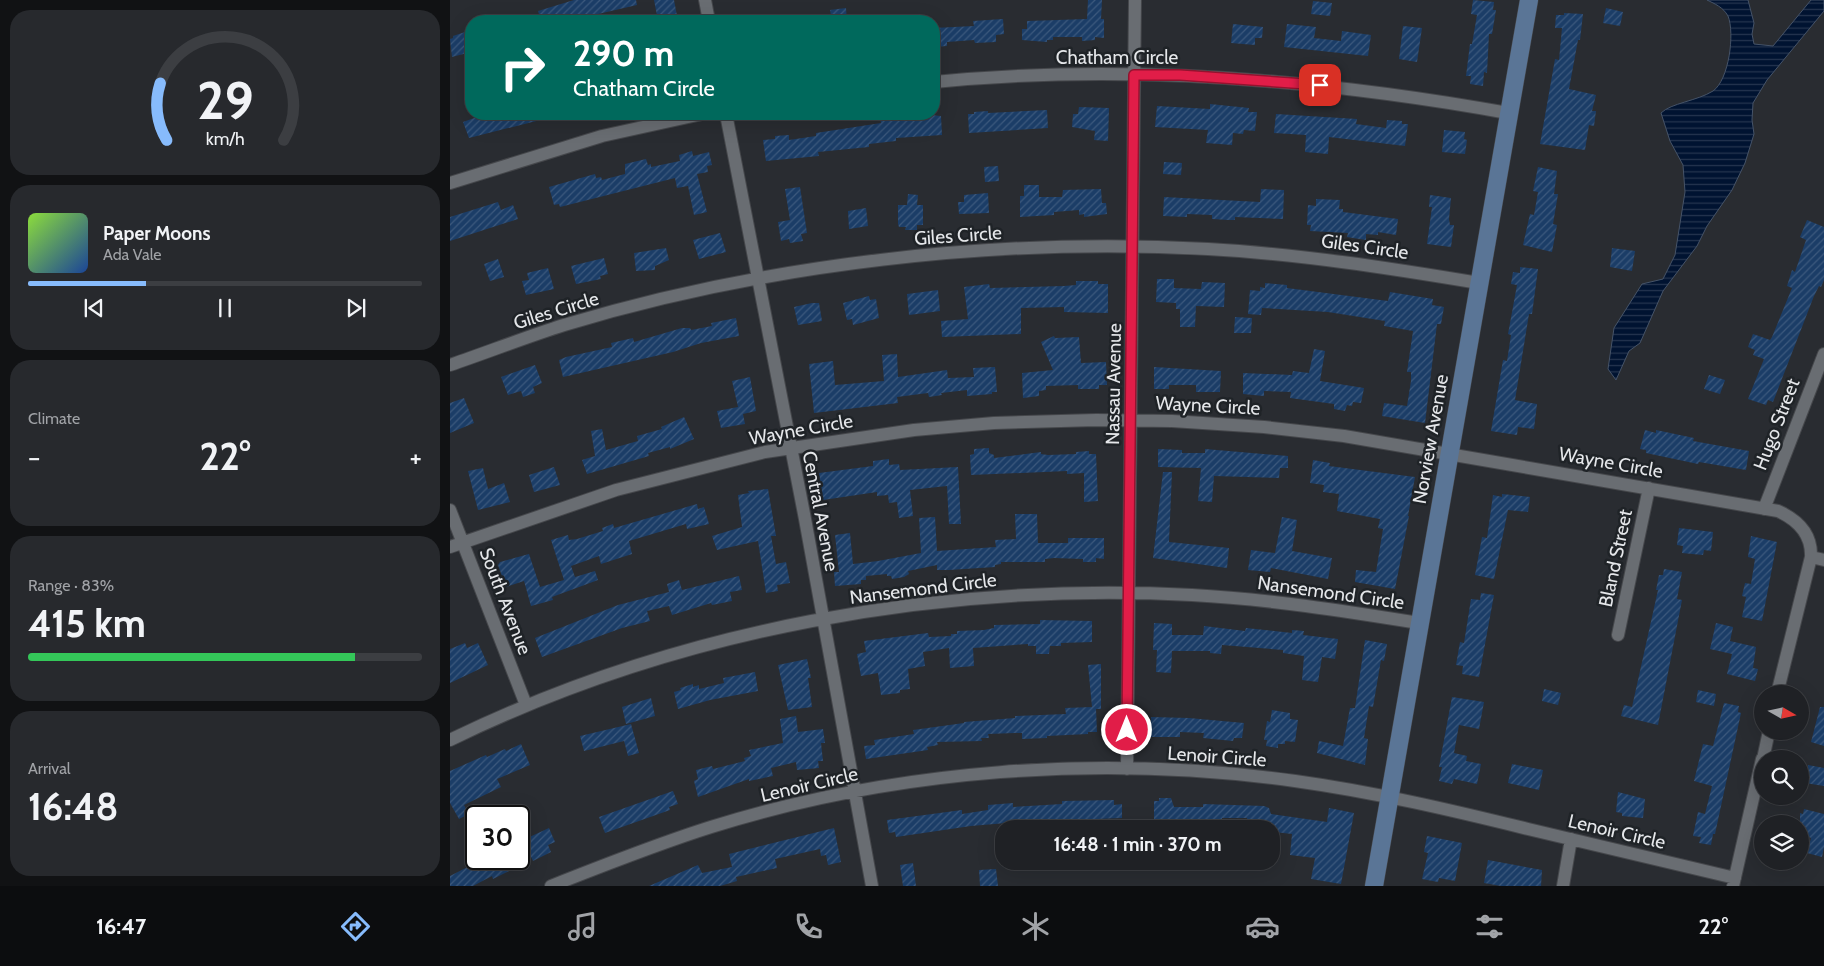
<!DOCTYPE html>
<html lang="en">
<head>
<meta charset="utf-8">
<style>
  body { margin:0; font-family:Cabin,sans-serif; background:#27292d; color:#f1f3f6; height:100vh; display:flex; flex-direction:column; font-size:19px; white-space:nowrap }
  * { box-sizing:border-box; margin:0 }
  p { font-size:16px; color:#a1a3a7 }
  .icon { flex:none; width:28px; height:28px; fill:none; stroke:currentColor; stroke-width:2; stroke-linecap:round; stroke-linejoin:round }
  .map { position:relative; flex:1; overflow:hidden }
  .drawer { display:flex; flex-direction:column; gap:10px; padding:10px; background:#111214; width:450px }
  .drawer>* { flex:none }
  .guide { position:absolute; left:15px; top:15px; width:475px; height:105px; border-radius:20px; box-shadow:0 5px 20px #0002,0 0 0 1px #3c3e42; background:#00695c; color:#fff; overflow:hidden }
  .needle { width:32px; rotate:99deg }
  .fabs { position:absolute; left:1304px; top:685px; display:grid; gap:10px }
  .fabs a { display:grid; place-items:center; width:55px; height:55px; border-radius:50%; background:#1f2125; box-shadow:0 5px 20px #0002,0 0 0 1px #3c3e42; font-size:25px }
  .speed { position:absolute; left:15px; top:805px; display:flex; gap:10px; font-size:25px; font-weight:700; text-align:center }
  .speed>* { display:grid; place-content:center; width:65px; height:65px; border-radius:50%; background:#1f2125; box-shadow:0 5px 20px #0002,0 0 0 1px #3c3e42; line-height:1 }
  .speed .limit { border:2px solid #111; border-radius:8px; background:#fff; color:#111 }
  .pin { position:absolute; display:grid; place-items:center; width:42px; height:42px; color:#fff; margin:-21px; border-radius:10px; box-shadow:0 2px 8px #0006 }
  .me { position:absolute; width:55px; margin:-28px; rotate:0deg; stroke-linejoin:round; filter:drop-shadow(0 0 4px #0008) }
  .turn { display:flex; align-items:center; gap:18px; height:105px; padding:0 25px; font-size:22px }
  .turn .icon { width:65px; height:65px; stroke-width:2.5 }
  .turn b { display:block; font-size:35px; line-height:42px }
  .big { font-size:38px; font-weight:700; line-height:1.1 }
  .drawer .tile { flex:1; display:flex; flex-direction:column; justify-content:center; gap:8px; min-width:0; padding:0 18px; border-radius:20px; background:#27292d }
  .drawer .dial { align-items:center; gap:0 }
  .dial svg { height:130px; overflow:visible; fill:none; stroke:#3c3e42; stroke-width:7; stroke-linecap:round; text-anchor:middle }
  .dial text { fill:#f1f3f6; stroke:none }
  .song { display:flex; align-items:center; gap:15px }
  .cover { width:60px; height:60px; border-radius:8px; background:linear-gradient(135deg,hsl(90 70% 55%),hsl(220 70% 35%)) }
  .played { height:5px; border-radius:2px; background:linear-gradient(90deg,#87bbfc 30%,#3c3e42 30%) }
  .keys { display:flex; justify-content:space-around; direction:ltr }
  .heat { display:flex; justify-content:space-between; align-items:center; font-size:28px; direction:ltr }
  .charge { height:8px; border-radius:4px; background:linear-gradient(90deg,#34c759 83%,#3c3e42 0) }
  .trip { position:absolute; left:545px; top:820px; width:285px; height:50px; border-radius:20px; background:#1f2125; box-shadow:0 5px 20px #0002,0 0 0 1px #3c3e42; font-weight:700; line-height:50px; text-align:center }
  .tab-bar { display:flex; height:80px; justify-content:space-around; align-items:center; background:#0c0d0f; color:#a1a3a7 }
  .tab-bar .icon { width:35px; height:35px }
  .tab-bar .active { color:#87bbfc }
  .tab-bar b { font-size:22px; color:#f1f3f6 }
  main { display:flex; flex:1; min-height:0 }
  .map>svg:first-child { display:block }
  .water { fill:url(#water-rules); stroke:#455368 }
  .building { fill:url(#building-hatch) }
  .lines { fill:none; stroke-linecap:round; stroke-linejoin:round }
  .street-casing { stroke:#45474b; stroke-width:14 }
  .secondary-casing { stroke:#45474b; stroke-width:19 }
  .street { stroke:#696d72; stroke-width:12 }
  .secondary { stroke:#5a7596; stroke-width:18 }
  .route-casing { stroke:#92132f; stroke-width:12 }
  .route { stroke:#e11d48; stroke-width:9 }
  .labels { text-anchor:middle; stroke-width:5; stroke-linejoin:round; paint-order:stroke }
  .street-label { font-size:19px; fill:#e5e7ea; stroke:#1f2327 }
</style>
</head>
<body>
<main>
<section class="drawer">
<div class="tile dial"><svg viewBox="0 0 100 80">
<path d="M14 69A42 42 0 1 1 86 69"/>
<path d="M14 69A42 42 0 0 1 10 34" stroke="#87bbfc"/>
<text x="50" y="56" font-size="32" font-weight="700">29</text>
<text x="50" y="72" font-size="11">km/h</text>
</svg></div>
<div class="tile">
<div class="song"><i class="cover"></i><div><b>Paper Moons</b><p>Ada Vale</p></div></div>
<div class="played"></div>
<div class="keys"><svg class="icon" aria-label="previous" viewBox="0 0 24 24"><path d="M18 5L8 12l10 7zM5 5v14"/></svg><svg class="icon" aria-label="pause" viewBox="0 0 24 24"><path d="M8 5v14M16 5v14"/></svg><svg class="icon" aria-label="next" viewBox="0 0 24 24"><path d="M6 5l10 7-10 7zM19 5v14"/></svg></div>
</div>
<div class="tile"><p>Climate</p>
<div class="heat"><a>−</a><b class="big">22°</b><a>+</a></div>
</div>
<div class="tile"><p>Range · 83%</p><b class="big">415 km</b><div class="charge"></div></div>
<div class="tile"><p>Arrival</p><b class="big">16:48</b></div>
</section>
<div class="map">
<svg width="1374" height="886" viewBox="0 0 1374 886">
  <defs>
    <pattern id="water-rules" width="6" height="5" patternUnits="userSpaceOnUse" patternTransform="scale(1.25)"><rect width="6" height="5" fill="#001331"/><path d="M0 2.5h6" fill="none" stroke="#25354f"/></pattern>
    <pattern id="building-hatch" width="6" height="6" patternUnits="userSpaceOnUse" patternTransform="scale(1.25)"><rect width="6" height="6" fill="#1b3d67"/><path d="M-1 1l2-2M0 6l6-6M5 7l2-2" fill="none" stroke="#3c597d"/></pattern>
  </defs>
  <rect width="100%" height="100%" fill="#292c31"/>
  <path class="water" d="M1257,0h41l6,23 -2,11 2,10 19,2 38,-46h13v11l-57,69 -14,23 -1,17 2,14 -9,29 -13,27 -25,36 -10,20 -34,45 -23,52 -11,8 -13,29 -8,-11 6,-41 28,-44 21,-5 12,-24 10,-63 -2,-27 -13,-24 -9,-28c10,-10 36,-12 52,-22 16,-11 22,-58 15,-75 -5,-9 -13,-12 -21,-16z"/>
  <path class="building" d="M124,0h62l1,5 -56,13 -1,-3 -17,6h-22l-3,-10z
    M204,0h20l4,21h-20z
    M638,0h14l-1,19h3v19l-9,-1v3l-13,1v-4h-29v3h-6v2l-25,-2v-11h5v-8l60,-2z
    M1023,0l21,2 -1,8h3l-4,24h-3l-2,39 -3,-1 -1,14 -13,-2 1,-8h-5l4,-32h2l5,-29 -6,-1z
    M863,1l19,2 -2,13 -19,-2z
    M396,8l1,13h-15l-2,-11z
    M1156,8l17,4 -3,14 -17,-3z
    M1114,13l19,1 -3,26h-2l-9,49 27,6 -4,16h4l-2,15 -5,-1 -4,25 -45,-6 15,-85 4,1 3,-32h-7l1,-13h8z
    M553,19l1,15 -8,1v7l-21,1 -1,-3 -27,2v4l-13,1v-19l40,-2 -1,-5z
    M783,24l30,3 -1,11h-7v7l-24,-2z
    M837,24l29,3 -2,11 27,3 1,-10 29,4 -3,21 -84,-9z
    M953,26l19,2 -5,34 -18,-3z
    M15,32l1,3 5,-2v19l-19,5 -2,-18 3,-1v-2z
    M760,104l39,4 -1,4h9l-2,19 -11,-1 -1,4 -10,-1 -1,12 -26,-2 2,-13 -53,-3 2,-21 53,3z
    M629,107l30,1 -1,33 -14,-1 1,-9 -23,-4 1,-13h5z
    M597,110l1,18 -79,5 -1,-19h6v-2l14,-1v2z
    M26,114h72v4l-79,20 -6,-16 14,-5z
    M472,114l19,2 1,19 -46,3v3l-27,3v3l-51,5 1,4 -53,5 -3,-21 12,-1v-3l14,-1v5l27,-4v-3l65,-10 -1,-5 14,-1v3l28,-2z
    M826,114l81,5 -1,5 30,4 1,-8 15,1v3h6l-3,22 -76,-9 -1,17 -23,-2 1,-17 -32,-2z
    M994,130l21,2 -1,7 3,1 -2,14 -23,-2z
    M242,151l1,5 16,-4 3,13 -5,1 1,6 -11,2 10,38 -13,3 -6,-29 -11,2 -2,-10 -115,29 -1,-3 -5,1 -5,-18 46,-13 1,4 5,-1 1,3 23,-6v-10l21,-5 2,6 3,-1v3l29,-6 -1,-6z
    M714,162l18,1 -1,12 -18,-1z
    M548,166l1,15 -14,1 -1,-15z
    M1088,167l19,4 -3,23h4l-5,30 4,1 -5,27 -29,-7 7,-31 4,1 4,-23 -5,-1z
    M574,185h15v12h23l1,-7 38,-1 1,14h4l1,11 -23,3v-3l-5,1v-5l-25,2v3l-34,2v-21h4z
    M350,187l7,46 -6,1 2,7 -13,2 -1,-4 -8,2 -3,-19 12,-2 -5,-31z
    M811,189l23,1 -1,29 -48,-2v3h-7l-16,-1v-4l-25,-1v3l-24,-1 1,-19 96,5z
    M538,193l1,20 -30,1 -1,-12h6v-7z
    M458,194l10,1 -1,10h6v20h-6v5h-12l1,-3h-7l-1,-3v-19h9z
    M980,195l21,3 -2,21 1,6h4l-3,22 -24,-3 5,-37h-3z
    M866,199l24,1 -1,9h4v3l55,7 -2,16 -18,-3v3l-12,-1v6l-19,-3 1,-4 -38,-2 1,-6h-4l1,-20 8,1z
    M48,202l3,8 12,-5 5,14 -68,22v-24z
    M416,208l2,18 -19,3 -1,-18z
    M1357,220l17,7v53l-3,7 -2,-1 -5,10 -41,106 -5,-2 -2,5 -18,-6 16,-40 -11,-4 2,-5 -7,-3 5,-13 17,6 2,-3 20,-49 -5,-2 5,-16 3,2 11,-32 -6,-3z
    M270,233l6,19 -27,7 -6,-19z
    M216,248l3,12 -14,6v4l-19,1 -2,-18z
    M1162,248l23,3 -3,20 -22,-4z
    M154,258l4,16 -8,2 1,3 -25,5 -5,-18z
    M48,259l6,18 -14,4 -6,-17z
    M1070,267l18,2 -6,45h-3l-14,86 22,4 -3,25 -16,-2 -1,8 -26,-4 12,-71 4,1 4,-26 -3,-1 9,-49 -6,-1 2,-12 7,1z
    M98,268l6,21 -28,6 -4,-14 7,-1 -2,-7z
    M707,279h17v9l27,1 1,-7 23,1 -1,24 -28,-1 -1,21h-15v-18h-4v-6l-20,-1z
    M626,281h22v3h10v29l-44,-1v-5l-43,1v26l-79,3 -1,-16 27,-2 -4,-32 25,-3 1,4 74,-2 12,-1z
    M815,283l22,2v3l101,13 2,-9 43,7 -1,6 12,2 -3,17h-4l-12,99 -43,-7 2,-13 23,3 4,-25v-9h-4l6,-41 -29,-5 1,-5 -57,-9 -66,-4 -1,7 -13,-1 2,-24 10,1v-4l5,1z
    M488,290l2,21 -31,4 -2,-21z
    M419,296l1,4 6,-1 3,19 -26,7 -1,-6 -5,1 -4,-17z
    M362,303h7l3,18 -24,4 -4,-18z
    M785,317l17,1 -1,15h-17z
    M286,318l3,18 -38,7 -28,9 -110,25 -4,-17 7,-3 46,-10 -1,-4 22,-5 1,4 48,-14h8l1,2 21,-4 -1,-3z
    M604,336l1,2 24,-1 2,26 25,-1 1,23h-8v4h-21v-4l-32,1v4l-7,1v5l-16,2 -1,-25 31,-3 -12,-28z
    M864,349l11,2 -5,30 44,7 -3,15 -8,-1 -1,4 -5,-1 -2,6 -11,-2v-5l-44,-6 1,-6 -27,-1v5l-21,-2v-21l49,2 1,-4 16,2z
    M447,354l1,23 49,-7 1,8 26,-1 -1,-9 22,-1 2,25h-5v2l-25,2v-6l-26,3 1,2 -13,2 -1,-4 -31,4 1,6 -84,10 -5,-49 24,-3 2,24 49,-4 -2,-26z
    M85,365l7,18 -9,4 2,6 -12,4 -2,-6 -13,4 -7,-18z
    M704,367l67,4 -1,21h-24v-7h-27v4h-15z
    M1259,375l16,5 -5,14 -16,-5z
    M300,377l6,34 -13,3 2,10 -24,4 -4,-17 21,-4 -6,-26z
    M14,398l10,25 -24,10v-30z
    M234,417l10,22 -24,10v-2l-22,6 1,3 -62,18 -5,-14 13,-4 -4,-25 11,-2 4,21 32,-9 -1,-5 25,-7 -1,-2z
    M1195,430l11,3v-3l38,8 -1,3 56,10 -3,19 -47,-8 -1,2 -52,-11v-3l-6,-1z
    M539,448v5l5,2v3l47,-6v2l7,1 28,-1v-2l13,-1v3h7l2,47 -14,1v-29l-17,1v-3l-96,4 -1,-20 4,-1v-5z
    M708,449l24,1v3h23v-4l83,7v12h-8l-1,10 -65,-2 -2,26 -14,-1 3,-33 -43,-1z
    M439,459v6l10,-1 1,6 58,-3 3,57h-12l-2,-38 -37,4 3,26 -14,2 -2,-16 -8,1 -1,-8 -11,1v-4l-54,8 -4,-27 54,-7v-5z
    M863,460l17,3 -1,3 86,11 -7,39h1l-14,73 -40,-7 1,-12 20,2 7,-43 -5,-1 2,-9 -43,-8 2,-17 -16,-2 1,-7 -14,-2z
    M104,467l6,18 -26,7 -5,-17z
    M33,468l5,21 16,-6 6,19 -32,8 -10,-39z
    M713,472h9l-3,70 60,6 -2,20 -74,-10z
    M318,489l8,47h-5l5,28 10,-2 4,21 -13,2 1,6 -12,2 -8,-52 -41,9 -5,-14 30,-9 -4,-32 11,-2 -1,-2z
    M1052,494l28,3 -2,15 -20,-2 -14,69 -19,-4 7,-38 5,1 6,-43 9,2z
    M247,504l1,5 6,-2 5,17 -22,5 -1,-5 -57,17 3,13 -31,10 -2,-8 -28,10 4,11 20,-6 3,9 -46,17 1,3 -22,6 -7,-25 -18,6 -8,-22 2,-3 29,-8 11,33 24,-7 -13,-40 17,-5 1,5 8,-1 26,-8 -1,-3 11,-4 1,4z
    M565,514h22l1,29h30v-5h36v21l-8,-1v4h-13v-3l-29,-1 -9,1v3h-44v2l-6,1v2l-46,3h-12v-5l-29,6 1,3 -5,3 -12,2 -1,-3h-4v-2l-21,2v4h-5v4l-26,2 -1,-14h5l-4,-37 15,-2 3,31 25,-3 43,-8 -2,-35 16,-1 2,34 59,-4 -1,-7 21,-1z
    M832,517l15,3 -5,31 40,7 -4,21 -57,-11 -1,4 -22,-2 3,-20 24,3z
    M1229,528l34,4 -2,19 -7,-1 -1,5 -21,-2 1,-7 -6,-1z
    M1301,536l26,6 -15,79 -20,-4 4,-20 -4,-1 3,-13 6,1 4,-25 -7,-2z
    M1214,569l18,3 -5,27 5,1 -24,125 -37,-9 3,-11 8,2 26,-117h-2l3,-15h4z
    M289,576l3,14 -12,2 2,9 -20,4 -1,-2 -39,12 -3,-9 -22,5 3,10 -28,7 -80,29 -7,-19 83,-33 51,-13 -2,-8 12,-4 3,10z
    M1031,593l13,2 -15,82 -17,-3 1,-8 -7,-1 4,-23 4,1 7,-44 9,1z
    M590,620l52,1v21l-31,1v3h-11l-1,8h-13v-8h-8v-2l-55,4 1,18 -24,2 -1,-20 -26,4 2,14 -17,3 2,20 -10,1v3l-19,2 -3,-22 -17,3 -4,-22 9,-2 -2,-11 64,-8 1,4 22,-1v-2h6v-3l27,-1 10,-2v-3l46,-1z
    M704,623l18,1v11h31l1,-9 41,5 1,-3 46,5v-3l12,1 -1,4 35,4 -3,20 -13,-2 -4,25 -16,-2 2,-24 -21,-3v-3l-61,-5 -1,9 -11,-1v-2h-38l-1,22 -15,-1 1,-22h-4z
    M1266,623l17,4 -3,14 26,6 -3,21 5,1 -3,12 -28,-7 5,-20 -22,-5z
    M915,640l22,4 -3,17 -3,-1 -8,47 -4,-1 -5,32 4,1 -3,26 -48,-12 2,-12 24,5 7,-38h5z
    M15,643l2,5 11,-5 10,22 -38,18v-34z
    M357,659l4,19h-3l4,29 -24,3 -10,-45z
    M651,664v45h-5l1,23h-9v2l-41,2v2l-25,1v-6h-7l-27,1 1,4h-8l1,3 -45,1 1,3 -11,2 1,3 -62,9 -2,-13 11,-1 -1,-5 40,-6 -1,-4 51,-7v-1l51,-4v-2l51,-2 -1,-6 27,-1 -4,-42z
    M305,672l3,19 -48,9 -32,9 -4,-17 7,-2 -1,-2 13,-4v3l6,-2v4l25,-6 -1,-5z
    M1094,689l17,4 -3,12 -16,-4z
    M1248,690l18,4 -2,12 -18,-4z
    M1002,697l32,5 -5,27 -20,-4 -5,28 13,3 -1,5 15,3 -4,20 -23,-5 -2,5 -13,-3 3,-14h-3z
    M201,698l4,18 -29,8 -4,-17z
    M1274,703l15,3 -1,6 3,1 -26,121h-2l-2,11 -12,-2 2,-6 -8,-1 5,-24 7,2 7,-28 -18,-5 9,-37 10,2z
    M1370,707h4v39l-13,-4z
    M822,710l18,3v6l8,1 -3,22 -10,-1v3h-7v4l-12,-2 1,-6h-3l3,-19 3,1z
    M346,716l2,16 25,-3 2,14h-4l2,18h-5l1,7 -22,2 -1,-8 -25,6 2,8 -24,5v-2l-51,18 -4,-16 4,-2 -2,-9 16,-4 1,3 32,-8 -1,-3 7,-2 -2,-6 34,-7 -3,-24z
    M701,717l38,1 55,5 -2,15h-8l-1,3 -30,-3 1,-5 -24,-1v5h-29z
    M181,724l8,29 -11,3 -4,-15 -40,10 -4,-15z
    M71,744l9,21 -33,14 4,8 -37,18 5,9 -10,5 -9,-16v-32l36,-16 1,2 18,-8 1,2z
    M1062,764l31,6 -4,20 -31,-7z
    M1358,765l16,3v18l-19,-3z
    M223,791l5,13 -9,3 1,3 -65,23 -6,-16z
    M1168,792l27,7 -2,19 -21,-2v-3l-6,-1z
    M709,798h12l3,9h29v-3l61,2 5,2 2,6 56,8 2,-14 25,5 -13,71 -30,-5 4,-21 -25,-3 2,-21 -18,-2v-3l-28,-2 1,-9h-25v3h-48v3h-20v-23h5z
    M664,800v5l8,-1v14l-50,2v3h-31v-3l-70,6 -75,11 -1,-5 -6,1 -2,-13 75,-10v4l26,-4v-5l25,-2v4l49,-3v-3z
    M1354,809l20,5v33l-2,10 -15,-4 4,-15 -11,-5v-20l3,1z
    M99,828l6,14 -7,3 3,7 -18,9 -10,-21z
    M384,828l7,34 -13,3 -2,-10 -5,1 -1,-7 -45,10 2,9 -41,9 1,4 -17,5h-71l49,-21 4,8 30,-6 -3,-13z
    M977,836l35,7 -7,38 -16,-3 -1,4 -16,-3 6,-26 -4,-1z
    M33,859h23l5,11 -18,9 -1,-3 -19,10h-23v-10z
    M1038,860l54,10 -1,16h-40l-17,-3z
    M463,863l3,23h-13l-3,-21z
    M546,869l2,17h-18l-1,-16z"/>
  <g class="lines">
    <g class="street-casing">
      <path id="street" d="M255,0l4,21
        M484,82c192,-19 385,-3 574,31
        M276,114l79,405 67,367
        M0,183l152,-47 100,-22
        M0,365c38,-13 76,-28 114,-40 202,-61 434,-88 644,-76 91,5 181,19 271,34
        M1314,509l60,-155
        M0,510l76,195
        M0,547l166,-57 149,-38 149,-22 80,-7 102,-3 76,1 92,6 80,9 434,75c20,9 34,23 33,46l-34,137
        M1361,557l13,3
        M1168,635l31,-147
        M0,740c228,-111 489,-158 742,-145 76,4 152,16 227,28
        M1313,759l6,-28
        M677,769l8,-769
        M101,886c53,-21 106,-42 160,-59 186,-58 391,-73 584,-46 79,11 156,29 233,48 69,17 138,33 207,49
        M1113,886l8,-47
        M1283,886l29,-127"/>
    </g>
    <g class="secondary-casing">
      <path id="secondary" d="M924,886l155,-886"/>
    </g>
    <use href="#street" class="street"/>
    <use href="#secondary" class="secondary"/>
  </g>
  <g class="lines">
    <g class="route-casing">
      <path id="route" d="M677,730l7,-655h46l140,10"/>
    </g>
    <use href="#route" class="route"/>
  </g>
  <g class="labels">
    <g class="street-label">
      <text x="667" y="64">Chatham Circle</text>
      <text transform="translate(508 235) rotate(-4)" y="7">Giles Circle</text>
      <text transform="translate(915 246) rotate(8)" y="7">Giles Circle</text>
      <text transform="translate(106 310) rotate(-17)" y="7">Giles Circle</text>
      <text transform="translate(663 384) rotate(-89)" y="7">Nassau Avenue</text>
      <text transform="translate(758 405) rotate(3)" y="7">Wayne Circle</text>
      <text transform="translate(1326 424) rotate(-69)" y="7">Hugo Street</text>
      <text transform="translate(351 429) rotate(-10)" y="7">Wayne Circle</text>
      <text transform="translate(980 439) rotate(-80)" y="7">Norview Avenue</text>
      <text transform="translate(1161 462) rotate(10)" y="7">Wayne Circle</text>
      <text transform="translate(371 511) rotate(79)" y="7">Central Avenue</text>
      <text transform="translate(1165 558) rotate(-78)" y="7">Bland Street</text>
      <text transform="translate(473 588) rotate(-7)" y="7">Nansemond Circle</text>
      <text transform="translate(881 592) rotate(8)" y="7">Nansemond Circle</text>
      <text transform="translate(56 601) rotate(69)" y="7">South Avenue</text>
      <text transform="translate(767 756) rotate(4)" y="7">Lenoir Circle</text>
      <text transform="translate(359 784) rotate(-13)" y="7">Lenoir Circle</text>
      <text transform="translate(1167 831) rotate(13)" y="7">Lenoir Circle</text>
    </g>
  </g>
</svg>
<div class="fabs">
<a><svg class="needle" viewBox="-14 -14 28 28"><path d="M0-13l5 13h-10z" fill="#e53935"/><path d="M0 13l5-13h-10z" fill="#a1a3a7"/></svg></a>
<a><svg class="icon" aria-label="search" viewBox="0 0 24 24"><circle cx="10" cy="10" r="6"/><path d="M15 15l6 6"/></svg></a>
<a><svg class="icon" aria-label="layers" viewBox="0 0 24 24"><path d="M12 4l9 5-9 5-9-5zM3 14l9 5 9-5"/></svg></a>
</div>
<div class="speed"><div class="limit">30</div></div>
<div class="pin" style="left:870px;top:85px;background:#d93025"><svg class="icon" aria-label="arrive" viewBox="0 0 24 24"><path d="M6 21V4h12l-3 4 3 4H6"/></svg></div>
<svg class="me" style="left:677px;top:730px" viewBox="-20 -20 40 40"><circle r="17" fill="#e11d48" stroke="#fff" stroke-width="3"/><path d="M0-11L8 9 0 5-8 9z" fill="#fff"/></svg>
<div class="trip">16:48 · 1 min · 370 m</div>
<div class="guide">
<div class="turn"><svg class="icon" aria-label="right" viewBox="0 0 24 24"><path d="M7 20v-9h11M14 6l5 5-5 5"/></svg><div><b>290 m</b>Chatham Circle</div></div>
</div>
</div>
</main>
<nav class="tab-bar">
<b>16:47</b>
<svg class="icon active" aria-label="directions" viewBox="0 0 24 24"><path d="M12 3l9 9-9 9-9-9zM9 14v-3h6M13 9l2 2-2 2"/></svg>
<svg class="icon" aria-label="music" viewBox="0 0 24 24"><path d="M9 18V5l10-2v13"/><circle cx="6" cy="18" r="3"/><circle cx="16" cy="16" r="3"/></svg>
<svg class="icon" aria-label="phone" viewBox="0 0 24 24"><path d="M5 4h4l2 5-3 2q2 4 5 5l2-3 5 2v4C11 20 4 13 5 4z"/></svg>
<svg class="icon" aria-label="climate" viewBox="0 0 24 24"><path d="M12 3v18M4 7l16 10M4 17L20 7"/></svg>
<svg class="icon" aria-label="car" viewBox="0 0 24 24"><path d="M5 17H2v-5l4-1 3-4h7l3 4 3 1v5h-3M9 17h6M6 11h13"/><circle cx="7" cy="17" r="2"/><circle cx="17" cy="17" r="2"/></svg>
<svg class="icon" aria-label="filters" viewBox="0 0 24 24"><path d="M4 7h16M4 17h16"/><circle cx="9" cy="7" r="2"/><circle cx="15" cy="17" r="2"/></svg>
<b>22°</b>
</nav>
</body>
</html>
